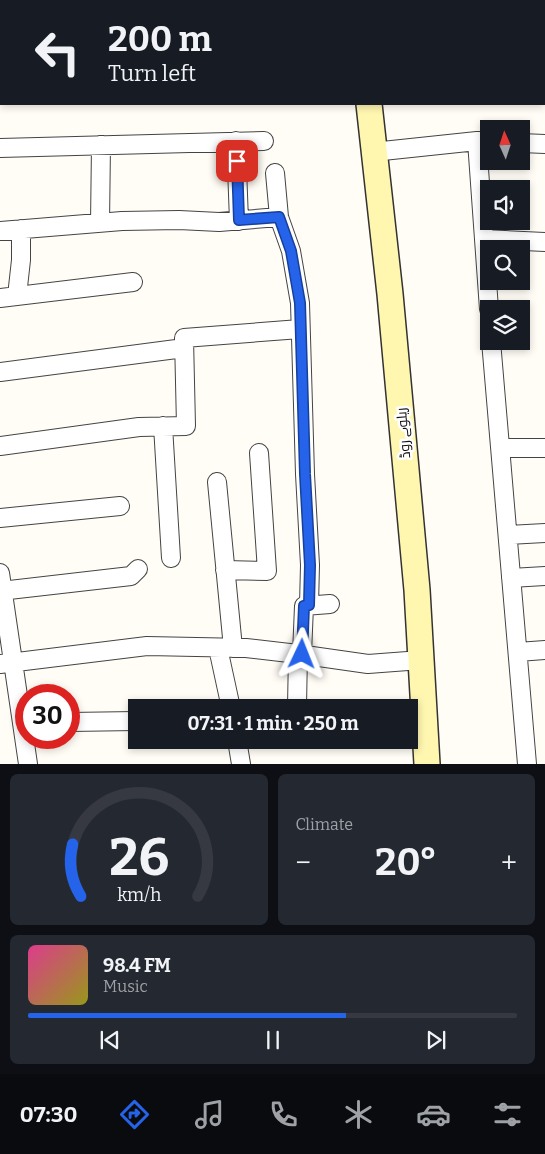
<!DOCTYPE html>
<html lang="en">
<head>
<meta charset="utf-8">
<style>
  body { margin:0; font-family:Bitter,Cairo,serif; background:#242831; color:#f1f3f6; height:100vh; display:flex; flex-direction:column; font-size:19px; white-space:nowrap }
  * { box-sizing:border-box; margin:0 }
  p { font-size:16px; color:#9ea1a6 }
  .icon { flex:none; width:28px; height:28px; fill:none; stroke:currentColor; stroke-width:2; stroke-linecap:round; stroke-linejoin:round }
  .map { position:relative; height:764px; overflow:hidden }
  .sheet { display:flex; flex-direction:column; gap:10px; padding:10px; background:#0d0f14; flex:1 }
  .sheet>* { flex:none }
  .guide { position:absolute; left:0px; top:0px; width:545px; height:105px; box-shadow:0 2px 8px #0003; background:#171b24; color:#f1f3f6; overflow:hidden }
  .needle { width:32px; rotate:357deg }
  .controls { position:absolute; left:480px; top:120px; display:grid; gap:10px }
  .controls a { display:grid; place-items:center; width:50px; height:50px; border-radius:0px; background:#171b24; box-shadow:0 2px 8px #0003; font-size:25px }
  .speed { position:absolute; left:15px; top:684px; display:flex; gap:10px; font-size:25px; font-weight:700; text-align:center }
  .speed>* { display:grid; place-content:center; width:65px; height:65px; border-radius:50%; background:#171b24; box-shadow:0 2px 8px #0003; line-height:1 }
  .speed .limit { border:8px solid #d22; background:#fff; color:#111 }
  .pin { position:absolute; display:grid; place-items:center; width:42px; height:42px; color:#fff; margin:-21px; border-radius:10px; box-shadow:0 2px 8px #0006 }
  .me { position:absolute; width:55px; margin:-28px; rotate:2deg; stroke-linejoin:round; filter:drop-shadow(0 0 4px #0008) }
  .turn { display:flex; align-items:center; gap:18px; height:105px; padding:0 25px; font-size:22px }
  .turn .icon { width:65px; height:65px; stroke-width:2.5 }
  .turn b { display:block; font-size:35px; line-height:42px }
  .big { font-size:38px; font-weight:700; line-height:1.1 }
  .sheet .tile { flex:1; display:flex; flex-direction:column; justify-content:center; gap:8px; min-width:0; padding:0 18px; border-radius:8px; background:#242831 }
  .sheet .dial { align-items:center; gap:0 }
  .dial svg { height:130px; overflow:visible; fill:none; stroke:#363941; stroke-width:7; stroke-linecap:round; text-anchor:middle }
  .dial text { fill:#f1f3f6; stroke:none }
  .song { display:flex; align-items:center; gap:15px }
  .cover { width:60px; height:60px; border-radius:8px; background:linear-gradient(135deg,hsl(330 70% 55%),hsl(60 70% 35%)) }
  .played { height:5px; border-radius:2px; background:linear-gradient(90deg,#2563eb 65%,#363941 65%) }
  .keys { display:flex; justify-content:space-around; direction:ltr }
  .heat { display:flex; justify-content:space-between; align-items:center; font-size:28px; direction:ltr }
  .sheet .tiles { flex:1; display:grid; gap:10px; grid-template-columns:1fr 1fr }
  .tile:last-child { grid-column:span 2 }
  .trip { position:absolute; left:128px; top:699px; width:290px; height:50px; border-radius:0px; background:#171b24; box-shadow:0 2px 8px #0003; font-weight:700; line-height:50px; text-align:center }
  .tabs { display:flex; height:80px; justify-content:space-around; align-items:center; background:#090b0e; color:#9ea1a6 }
  .tabs .icon { width:35px; height:35px }
  .tabs .on { color:#2563eb }
  .tabs b { font-size:22px; color:#f1f3f6 }
  .map>svg:first-child { display:block }
  .lines { fill:none; stroke-linecap:round; stroke-linejoin:round }
  .service-casing { stroke:#444; stroke-width:11 }
  .minor-casing { stroke:#444; stroke-width:20 }
  .secondary-casing { stroke:#333; stroke-width:28 }
  .service { stroke:#fff; stroke-width:9 }
  .minor { stroke:#fff; stroke-width:18 }
  .secondary { stroke:#fff6b0; stroke-width:25 }
  .route-casing { stroke:#184099; stroke-width:12 }
  .route { stroke:#2563eb; stroke-width:9 }
  .labels { text-anchor:middle; stroke-width:5; stroke-linejoin:round; paint-order:stroke }
  .street-label { font-size:14px; fill:#111; stroke:#fff }
</style>
</head>
<body>
<div class="map">
<svg width="545" height="764" viewBox="0 0 545 764">
  <rect width="100%" height="100%" fill="#fffdf5"/>
  <g class="lines">
    <g class="service-casing">
      <path id="service" d="M352,0v1"/>
    </g>
    <g class="minor-casing">
      <path id="minor" d="M236,141l3,80
        M477,141l12,168
        M521,143l24,1
        M0,148l264,-7
        M373,152l104,-11h12
        M275,173l4,44 12,34 9,52 5,171 5,91 -1,40
        M100,223l1,-78
        M0,231l122,-10 57,-1 40,2 60,-5
        M484,239l61,3
        M17,296l4,-36v-31
        M0,298l133,-16
        M491,341l36,423
        M0,372l184,-24
        M163,426l8,132
        M0,446l139,-19 47,-1 -2,-88 116,-9
        M500,448h45
        M217,482l16,166
        M0,518l120,-12
        M508,535l37,-2
        M225,570l42,1 -8,-118
        M0,573l28,191
        M511,578l34,-2
        M0,591l131,-15 7,-7
        M218,648l13,60
        M518,652l27,-2
        M302,654l2,-48 26,-2
        M0,664l147,-18 99,2 52,6 70,10 53,-4
        M297,706l1,-52
        M69,722l67,-1
        M237,740l4,24"/>
    </g>
    <g class="secondary-casing">
      <path id="secondary" d="M0,30l1,1
        M369,104l21,190 27,296 10,174"/>
    </g>
    <use href="#service" class="service"/>
    <use href="#minor" class="minor"/>
    <use href="#secondary" class="secondary"/>
  </g>
  <g class="lines">
    <g class="route-casing">
      <path id="route" d="M237,161l2,59 40,-3 12,34 9,52 5,171 5,91 -1,40 -5,1 -2,48"/>
    </g>
    <use href="#route" class="route"/>
  </g>
  <g class="labels">
    <g class="street-label">
      <text transform="translate(403 433) rotate(-95)" y="5">ریلوے روڈ</text>
    </g>
  </g>
</svg>
<div class="controls">
<a><svg class="needle" viewBox="-14 -14 28 28"><path d="M0-13l5 13h-10z" fill="#e53935"/><path d="M0 13l5-13h-10z" fill="#9ea1a6"/></svg></a>
<a><svg class="icon" aria-label="sound" viewBox="0 0 24 24"><path d="M4 9h4l5-4v14l-5-4H4zM17 9q2 3 0 6"/></svg></a>
<a><svg class="icon" aria-label="search" viewBox="0 0 24 24"><circle cx="10" cy="10" r="6"/><path d="M15 15l6 6"/></svg></a>
<a><svg class="icon" aria-label="layers" viewBox="0 0 24 24"><path d="M12 4l9 5-9 5-9-5zM3 14l9 5 9-5"/></svg></a>
</div>
<div class="speed"><div class="limit">30</div></div>
<div class="pin" style="left:237px;top:161px;background:#d93025"><svg class="icon" aria-label="arrive" viewBox="0 0 24 24"><path d="M6 21V4h12l-3 4 3 4H6"/></svg></div>
<svg class="me" style="left:302px;top:654px" viewBox="-20 -20 40 40"><path d="M0-17L14 15 0 8-14 15z" fill="#2563eb" stroke="#fff" stroke-width="4"/></svg>
<div class="trip">07:31 · 1 min · 250 m</div>
<div class="guide">
<div class="turn"><svg class="icon" aria-label="left" viewBox="0 0 24 24"><path d="M17 20v-9H6M10 6l-5 5 5 5"/></svg><div><b>200 m</b>Turn left</div></div>
</div>
</div>
<section class="sheet">
<div class="tiles">
<div class="tile dial"><svg viewBox="0 0 100 80">
<path d="M14 69A42 42 0 1 1 86 69"/>
<path d="M14 69A42 42 0 0 1 9 37" stroke="#2563eb"/>
<text x="50" y="56" font-size="32" font-weight="700">26</text>
<text x="50" y="72" font-size="11">km/h</text>
</svg></div>
<div class="tile"><p>Climate</p>
<div class="heat"><a>−</a><b class="big">20°</b><a>+</a></div>
</div>
<div class="tile">
<div class="song"><i class="cover"></i><div><b>98.4 FM</b><p>Music</p></div></div>
<div class="played"></div>
<div class="keys"><svg class="icon" aria-label="previous" viewBox="0 0 24 24"><path d="M18 5L8 12l10 7zM5 5v14"/></svg><svg class="icon" aria-label="pause" viewBox="0 0 24 24"><path d="M8 5v14M16 5v14"/></svg><svg class="icon" aria-label="next" viewBox="0 0 24 24"><path d="M6 5l10 7-10 7zM19 5v14"/></svg></div>
</div>
</div>
</section>
<nav class="tabs">
<b>07:30</b>
<svg class="icon on" aria-label="directions" viewBox="0 0 24 24"><path d="M12 3l9 9-9 9-9-9zM9 14v-3h6M13 9l2 2-2 2"/></svg>
<svg class="icon" aria-label="music" viewBox="0 0 24 24"><path d="M9 18V5l10-2v13"/><circle cx="6" cy="18" r="3"/><circle cx="16" cy="16" r="3"/></svg>
<svg class="icon" aria-label="phone" viewBox="0 0 24 24"><path d="M5 4h4l2 5-3 2q2 4 5 5l2-3 5 2v4C11 20 4 13 5 4z"/></svg>
<svg class="icon" aria-label="climate" viewBox="0 0 24 24"><path d="M12 3v18M4 7l16 10M4 17L20 7"/></svg>
<svg class="icon" aria-label="car" viewBox="0 0 24 24"><path d="M5 17H2v-5l4-1 3-4h7l3 4 3 1v5h-3M9 17h6M6 11h13"/><circle cx="7" cy="17" r="2"/><circle cx="17" cy="17" r="2"/></svg>
<svg class="icon" aria-label="filters" viewBox="0 0 24 24"><path d="M4 7h16M4 17h16"/><circle cx="9" cy="7" r="2"/><circle cx="15" cy="17" r="2"/></svg>
</nav>
</body>
</html>
